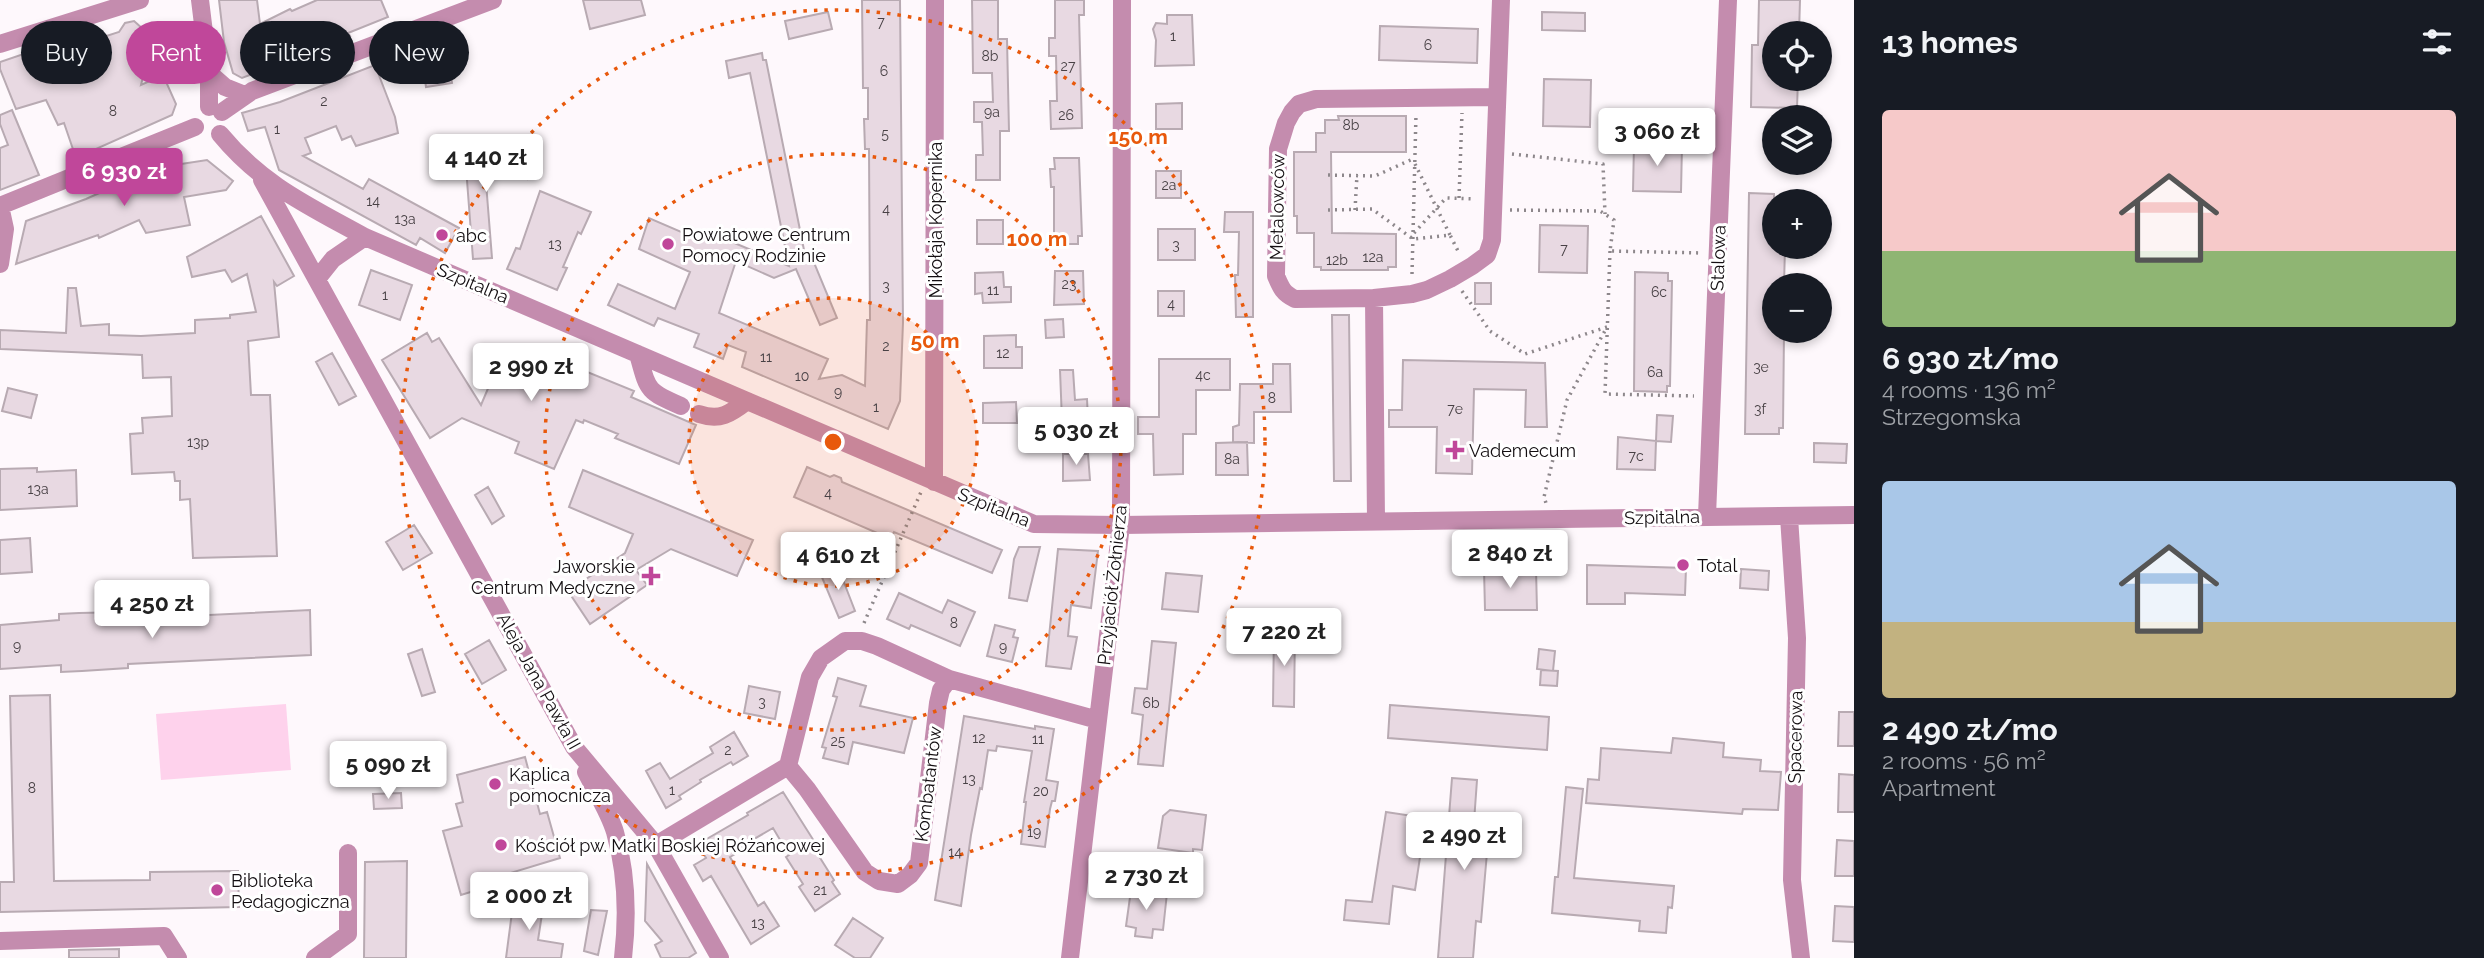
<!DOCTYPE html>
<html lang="en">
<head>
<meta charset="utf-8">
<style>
  body { margin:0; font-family:Raleway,sans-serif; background:#20242c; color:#f1f3f6; height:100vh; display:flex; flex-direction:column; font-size:26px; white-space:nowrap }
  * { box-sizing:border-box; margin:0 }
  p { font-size:23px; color:#9ea1a6 }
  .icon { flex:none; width:38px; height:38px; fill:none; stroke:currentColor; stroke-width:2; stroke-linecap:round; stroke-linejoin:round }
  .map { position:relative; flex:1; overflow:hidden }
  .drawer { display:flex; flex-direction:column; background:#171b24; width:630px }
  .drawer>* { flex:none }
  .guide { position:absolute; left:21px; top:21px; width:665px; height:63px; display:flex; gap:14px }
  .controls { position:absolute; left:1762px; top:21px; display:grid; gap:14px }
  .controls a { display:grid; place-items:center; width:70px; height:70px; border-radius:50%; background:#171b24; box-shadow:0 4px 10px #0003; font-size:35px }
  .price { position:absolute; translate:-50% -60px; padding:0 16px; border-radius:7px; background:#fff; color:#222; font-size:23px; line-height:46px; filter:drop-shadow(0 2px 4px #0008) }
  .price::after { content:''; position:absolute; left:50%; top:42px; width:21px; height:16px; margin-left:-10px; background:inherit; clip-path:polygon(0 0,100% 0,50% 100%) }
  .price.active { background:#c0479a; color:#fff }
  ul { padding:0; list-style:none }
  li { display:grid; align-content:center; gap:14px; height:371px; padding:0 28px }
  li span { display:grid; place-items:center; height:217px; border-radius:7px; color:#555 }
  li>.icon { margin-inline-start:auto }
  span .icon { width:126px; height:126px; fill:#fffc; stroke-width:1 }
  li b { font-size:30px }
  h2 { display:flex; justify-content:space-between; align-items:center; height:84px; padding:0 28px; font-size:30px }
  .pill { padding:0 24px; border-radius:32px; background:#171b24; box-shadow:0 4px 10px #0003; font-size:24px; line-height:63px }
  .pill.active { background:#c0479a; color:#fff }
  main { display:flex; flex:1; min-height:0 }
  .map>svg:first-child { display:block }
  .green { fill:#fed2ec }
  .building { fill:#e8d9e2; stroke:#b8aab2; stroke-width:2 }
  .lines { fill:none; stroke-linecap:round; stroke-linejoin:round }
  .path { stroke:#8d878b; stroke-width:3.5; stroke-dasharray:2 5; stroke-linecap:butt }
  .minor { stroke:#c48cae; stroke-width:18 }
  .ring { fill:none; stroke:#e8590c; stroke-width:3.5; stroke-dasharray:3.5 7 }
  .poi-dot { fill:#c0479a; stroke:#fff; stroke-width:2.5 }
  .labels { text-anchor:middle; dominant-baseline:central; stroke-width:6; stroke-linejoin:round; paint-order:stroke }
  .number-label { font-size:14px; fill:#484145 }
  .street-label { font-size:18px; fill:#130e11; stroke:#fff }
  .poi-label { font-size:18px; fill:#130e11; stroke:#fff; text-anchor:start }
  .centre { fill:#e8590c; stroke:#fff; stroke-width:3.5 }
  .ring-label { font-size:21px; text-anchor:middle; font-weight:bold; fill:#e8590c; stroke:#fff; stroke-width:6; stroke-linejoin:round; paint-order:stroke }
</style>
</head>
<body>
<main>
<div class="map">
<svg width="1854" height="958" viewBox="0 0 1854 958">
  <rect width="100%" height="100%" fill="#fef8fc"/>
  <!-- green -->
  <path class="green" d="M286,704L291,770L161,780L156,714Z"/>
  <!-- building -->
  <path class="building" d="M219,0H257L260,24L290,9L292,11L317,0H381L388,17L348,33L350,36L242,78L233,73L224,42Z
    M583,0H641L645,15L590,29Z
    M862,0H900L903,322L900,401L888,429L742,367L746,352L728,345L723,359L694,347L699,334L658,318L654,326L608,305L618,284L675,309L690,272L639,249L649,218L702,241L706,231L789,266L750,73L729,78L726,61L762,53L763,60H766L805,255L810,253L837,318L820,325L796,269L774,278L736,261L719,313L828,359L819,379L842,375L865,386L867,320H870L869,149H865L864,119H868V88H863Z
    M972,0H998V39H1007L1009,131H1000V180H976V155H983L982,122H974V102H993L992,73H973Z
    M1055,0H1084V15H1079L1082,128L1051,129L1050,101H1057L1056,56H1049V38H1055Z
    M1759,0H1800L1799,33H1774V79H1798L1797,108L1751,107L1752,45H1758Z
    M828,12L832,29L789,39L785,21Z
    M1542,12L1585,13V31L1542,30Z
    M1167,15H1192L1194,65L1155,66L1156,40L1153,29L1156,23L1167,24Z
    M134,21L143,29L150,48L141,85L163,75L176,104L172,115L76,158L64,123L58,125L46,100L16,109L0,69V62L91,31L94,40L119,32L125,23Z
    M1380,26L1478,29L1477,63L1379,60Z
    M448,54L452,83L426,87L422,58Z
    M375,65L395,117L398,133L356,146L351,136L342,140L336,126L305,138L311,153L303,156L363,189L369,179L459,228L445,253L420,238L416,245L279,170L265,127L248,131L242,113L280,102Z
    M1544,79L1591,80L1590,127L1543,126Z
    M1182,103V129H1156V104Z
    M12,110L39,175L0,190V148L8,145L0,124V115Z
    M1338,116H1406V152H1331L1332,233L1396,234V267H1388V270H1321V267H1314V233H1297V216H1294V152H1316V133H1325V120H1339Z
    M1634,144L1682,145L1681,192L1633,191Z
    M484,152L531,162L527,179L485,170L492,258L473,259L465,154Z
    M1054,158H1079L1082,236H1078V244H1054V187H1051L1050,169H1055Z
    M207,160L233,181L226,190L184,197L190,225L146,233L139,220L99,238L98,235L16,264L26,221L86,199L155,168Z
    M1156,171H1181V198H1156Z
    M540,191L591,212L581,234L578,232L563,267L567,268L557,290L507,269L516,248L520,249Z
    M1749,193L1774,194V247H1785L1784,285H1774V331H1784L1783,428H1779V434H1745Z
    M1225,212H1253V317H1236L1235,275H1238L1239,232H1224Z
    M261,216L294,276L277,286L274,282L279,337L248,341L251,395H270L277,556L193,558L190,499L180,500V481H175L174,472L132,474L130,434L143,433L142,418L172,416L171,377L143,378L142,355L0,349V330L66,333L68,288H76L81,326L109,324V335L141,336L195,333V320L230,318V315L256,312L247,274L232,282L225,270L192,277L187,257Z
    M977,220H1003V244H977Z
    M1540,225L1588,226L1587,273L1539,272Z
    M1158,229H1195V260H1158Z
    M371,270L412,285L400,320L359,305Z
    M1055,271H1083L1084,304L1054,305Z
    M1003,272L1004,287H1011V302L983,303L982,293L975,294V273Z
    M1635,272L1668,273V281H1672L1670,386H1667V392L1634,391Z
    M1475,283H1491V304H1475Z
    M1158,291H1184V316H1158Z
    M1332,315H1349L1351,481H1334Z
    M1063,319L1064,337L1046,338L1045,320Z
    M427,333L432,342L439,338L481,405L506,346L555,367L558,360L634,391L631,397L696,425L679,464L615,438L618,434L584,420L583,423L576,420L554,469L515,453L519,442L462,418L430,438L382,360Z
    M1016,335V347H1022V368H984V336Z
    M332,353L356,396L339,405L316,362Z
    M1159,359H1230V390H1196V434H1183V474L1154,475L1153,434H1138V417H1159Z
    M1403,360L1545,363L1547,427H1525L1526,390L1474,389L1472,474L1436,473L1437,427H1389V410H1402Z
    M1273,364H1290L1291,412H1254V443L1233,442V427L1239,425L1240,384H1273Z
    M1060,370H1073L1075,400L1087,399L1088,420L1062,421Z
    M8,388L37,395L31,418L2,411Z
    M1016,402L1017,423H983V403Z
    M1657,415L1673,416L1671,442L1656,441L1655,470L1617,469L1618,437L1656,441Z
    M1247,442L1248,475H1216V443Z
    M1814,443L1847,444L1846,463L1814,462Z
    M1063,454H1088L1090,480L1063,481Z
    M807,467L830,477L834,475L841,478L842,482L1002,550L992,573L894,532L891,539L794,497Z
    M37,468V472L76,470L77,506L0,510V469Z
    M583,470L753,540L737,576L671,549L636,570L647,585L590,624L568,591L625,553L633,534L569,507Z
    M488,487L504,516L492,524L475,495Z
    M414,525L432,553L403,570L386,542Z
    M30,538L32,572L0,574V540Z
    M1019,547H1040L1027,601L1009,598L1014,559Z
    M1058,549L1098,551L1091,608L1071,605L1068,636L1077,637L1071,669L1046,666Z
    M1587,565L1686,568L1685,595L1625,593V604H1587Z
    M838,567L855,611L839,618L821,575Z
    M1484,569H1536L1537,610H1485Z
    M1741,569L1769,571L1768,590L1740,588Z
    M1166,573L1202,576L1198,612L1162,609Z
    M899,593L942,613L948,600L975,612L960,646L911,625L909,629L887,619Z
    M310,610L311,655L128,664V668L82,671L61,672V665L0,669V625L59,620V614L79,613L125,612V619Z
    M995,625L1015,630L1013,637L1018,638L1012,662L987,656Z
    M1274,630H1295L1294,707L1273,706Z
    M489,640L506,670L482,684L465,654Z
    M1152,641L1176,643L1163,766L1138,764L1143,715L1132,713L1135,688L1147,689Z
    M422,649L435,692L422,696L408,654Z
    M1539,649L1555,651L1553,671L1537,669Z
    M1541,670L1558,671L1557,686L1540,685Z
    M838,678L866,686L860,706L913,718L904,753L853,742L848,764L823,758L826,748L822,747L837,697L833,696Z
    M749,686L780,692L775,719L744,713Z
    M50,695L54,881L150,880V872L238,871L239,907L0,912V882H14L10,696Z
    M1390,705L1549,717L1547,750L1388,738Z
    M1839,712H1854V746H1838Z
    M964,716L1035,729V726L1054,729L1046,780L1058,782L1055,801H1052L1050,809L1045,847L1021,844L1026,802H1024L1032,751L997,746L996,751L988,750L982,789L980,788L971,835L961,906L935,900Z
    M734,732L748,756L733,765L731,762L700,780L701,782L679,796L681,799L666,808L646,771L660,763L670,779L713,753L710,747Z
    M1673,738L1724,743L1723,757L1761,760L1760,771L1781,772L1778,810L1743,809L1742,814L1586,803L1588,779L1599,780L1601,748L1671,753Z
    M525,757L540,814L547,812L560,858L507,874L509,880L461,895L443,831L462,826L456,804L463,802L457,775Z
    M1839,774L1854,775V812H1838Z
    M1452,778L1477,780L1474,822L1501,823L1499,842L1488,841L1481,922L1476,921L1473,958H1438Z
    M1566,787L1583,789L1574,878L1674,886L1672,908L1668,907L1666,933L1639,931L1640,921L1552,913L1555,877H1558Z
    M783,792L814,841L812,842L817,853L834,880L832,882L840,894L815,911L799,887L803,884L786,857L789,855L773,828L742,846L744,849L730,857L758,906L764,902L779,926L751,944L711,876L703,881L694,865L706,858L698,844L748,815L747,813Z
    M401,793L402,808L374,809L373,794Z
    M1170,810L1206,815L1202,850L1193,849V853L1158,848L1163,816Z
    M1386,812L1426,818L1415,890L1393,886L1389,924L1344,920L1346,900L1372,902Z
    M1837,840L1854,841V876H1835Z
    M407,861L406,958H364L365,862Z
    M647,864L696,953L688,958H661L655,945L662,941L645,921Z
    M1131,890L1167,893L1163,930L1153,929L1152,938L1135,936L1136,928L1126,926Z
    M514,897L544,901L538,940L563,944L561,958H506Z
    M1835,906L1854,907V942L1833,941Z
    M591,910L607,911L598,955L584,951Z
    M853,918L883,938L870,958H855L835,945Z
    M119,949V958H69V950Z"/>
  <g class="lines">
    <!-- path -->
    <path class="path" d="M1512,154L1603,164L1605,214
      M1415,164L1450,235
      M1328,175L1375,176L1415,158
      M1459,198L1462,113
      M1328,210L1372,209L1413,239L1450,235L1459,253
      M1355,210L1357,175
      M1510,210L1600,211L1614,220L1610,251L1702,253
      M1414,233L1446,198L1475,199
      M1610,251L1605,394L1694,396
      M1412,274L1416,114
      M1462,291L1490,331L1525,354L1607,327L1567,400L1544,497L1546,503
      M864,623L921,492"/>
    <!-- minor -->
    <path class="minor" d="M200,0L209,73V107
      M0,44L140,0
      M209,73L225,87L245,95
      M222,112L252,91L493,0
      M220,134C262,185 309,206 365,237L1034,524L1121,525L1854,515
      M262,180L574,747L656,845L720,958
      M0,206L195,127
      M0,264L5,229L0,206
      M317,279L333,259L365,237
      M1375,298L1295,299C1283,293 1281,288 1276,276L1278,149L1286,123L1292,112L1299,104L1316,99L1496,97
      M638,354C648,390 646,391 681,406
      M699,414C720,421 730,414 747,401
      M934,482L935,0
      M1707,516L1728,0
      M1789,517L1797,638L1792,880L1801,958
      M1376,521L1374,298L1412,294L1427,290L1450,279L1472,266L1487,255L1492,240L1501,0
      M788,766L807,789L865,872L879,881L898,884L910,875L919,863L938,703L941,690L949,679
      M586,772C596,792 609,812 615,832C627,874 628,915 623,958
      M656,845L788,766L810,677L821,658L845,641H862L877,646L949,679L1098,720
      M0,941L164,936L178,958
      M315,958L348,934V853
      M1070,958L1121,525L1122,0"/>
  </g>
  <!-- distance rings -->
  <circle cx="833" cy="442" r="144" fill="#e8590c" fill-opacity=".12"/>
  <g class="ring">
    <circle cx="833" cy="442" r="144"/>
    <circle cx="833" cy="442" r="288"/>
    <circle cx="833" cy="442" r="432"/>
  </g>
  <!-- markers -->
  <g class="poi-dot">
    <circle cx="442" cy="235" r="7"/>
    <circle cx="668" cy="244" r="7"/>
    <path d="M1451.5 439.5h7v7h7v7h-7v7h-7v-7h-7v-7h7z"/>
    <circle cx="1683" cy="565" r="7"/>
    <path d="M647.5 565.5h7v7h7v7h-7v7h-7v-7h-7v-7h7z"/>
    <circle cx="495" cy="784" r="7"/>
    <circle cx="501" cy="845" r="7"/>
    <circle cx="217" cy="890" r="7"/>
  </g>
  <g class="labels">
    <!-- number labels -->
    <g class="number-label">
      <text x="881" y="22">7</text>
      <text x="1173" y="36">1</text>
      <text x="1428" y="45">6</text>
      <text x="990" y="56">8b</text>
      <text x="1068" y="66">27</text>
      <text x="884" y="71">6</text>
      <text x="324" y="101">2</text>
      <text x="113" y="111">8</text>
      <text x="992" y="112">9a</text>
      <text x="1066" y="115">26</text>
      <text x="1351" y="125">8b</text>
      <text x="277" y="129">1</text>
      <text x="885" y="134">5</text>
      <text x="1169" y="185">2a</text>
      <text x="373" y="201">14</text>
      <text x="886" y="209">4</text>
      <text x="405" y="219">13a</text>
      <text x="555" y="244">13</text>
      <text x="1176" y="245">3</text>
      <text x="1564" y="249">7</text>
      <text x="1373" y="257">12a</text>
      <text x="1337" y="260">12b</text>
      <text x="1069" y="284">23</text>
      <text x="886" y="286">3</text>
      <text x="993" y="290">11</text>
      <text x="1659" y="292">6c</text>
      <text x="385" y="295">1</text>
      <text x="1171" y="304">4</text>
      <text x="886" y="346">2</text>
      <text x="1003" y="353">12</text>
      <text x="766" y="357">11</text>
      <text x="1761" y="367">3e</text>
      <text x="1655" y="372">6a</text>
      <text x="1203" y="375">4c</text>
      <text x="802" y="376">10</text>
      <text x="838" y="392">9</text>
      <text x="1272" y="398">8</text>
      <text x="876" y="407">1</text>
      <text x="1455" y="409">7e</text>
      <text x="1760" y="409">3f</text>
      <text x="198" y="442">13p</text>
      <text x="1636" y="456">7c</text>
      <text x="1232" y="459">8a</text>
      <text x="38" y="489">13a</text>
      <text x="828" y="493">4</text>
      <text x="954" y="623">8</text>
      <text x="17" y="646">9</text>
      <text x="1003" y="647">9</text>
      <text x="762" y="702">3</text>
      <text x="1151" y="703">6b</text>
      <text x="979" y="738">12</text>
      <text x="1038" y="739">11</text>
      <text x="838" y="741">25</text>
      <text x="728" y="750">2</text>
      <text x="969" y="779">13</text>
      <text x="32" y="788">8</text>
      <text x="672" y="790">1</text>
      <text x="1041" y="791">20</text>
      <text x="1034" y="832">19</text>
      <text x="955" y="852">14</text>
      <text x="820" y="890">21</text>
      <text x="758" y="923">13</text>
    </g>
    <!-- street labels -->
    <g class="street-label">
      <text transform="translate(1277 207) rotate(-89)">Metalowców</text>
      <text transform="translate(935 220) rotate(-90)">Mikołaja Kopernika</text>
      <text transform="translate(1718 258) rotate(-88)">Stalowa</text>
      <text transform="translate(473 283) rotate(23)">Szpitalna</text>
      <text transform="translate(994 507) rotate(22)">Szpitalna</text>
      <text transform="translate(1662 517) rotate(-1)">Szpitalna</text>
      <text transform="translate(1112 585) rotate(-84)">Przyjaciół Żołnierza</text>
      <text transform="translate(539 681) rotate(61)">Aleja Jana Pawła II</text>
      <text transform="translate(1795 737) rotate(-89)">Spacerowa</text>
      <text transform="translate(928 784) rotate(-83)">Kombatantów</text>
    </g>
    <!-- poi labels -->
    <g class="poi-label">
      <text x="682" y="234">Powiatowe Centrum<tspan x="682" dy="21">Pomocy Rodzinie</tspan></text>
      <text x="456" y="235">abc</text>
      <text x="1469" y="450">Vademecum</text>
      <text x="1697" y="565">Total</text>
      <text x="635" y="566" text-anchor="end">Jaworskie<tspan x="635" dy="21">Centrum Medyczne</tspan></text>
      <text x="509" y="774">Kaplica<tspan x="509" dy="21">pomocnicza</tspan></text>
      <text x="515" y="845">Kościół pw. Matki Boskiej Różańcowej</text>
      <text x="231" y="880">Biblioteka<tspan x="231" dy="21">Pedagogiczna</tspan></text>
    </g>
  </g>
  <circle cx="833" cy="442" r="10" class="centre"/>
  <g class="ring-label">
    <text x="1138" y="144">150 m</text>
    <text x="1037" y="246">100 m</text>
    <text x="935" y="348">50 m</text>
  </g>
</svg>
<div class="controls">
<a><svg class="icon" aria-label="locate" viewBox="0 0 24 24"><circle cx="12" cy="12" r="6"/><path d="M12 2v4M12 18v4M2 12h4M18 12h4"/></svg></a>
<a><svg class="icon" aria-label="layers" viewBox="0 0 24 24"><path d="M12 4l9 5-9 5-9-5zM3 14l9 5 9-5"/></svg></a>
<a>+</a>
<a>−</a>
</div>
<b class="price" style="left:1657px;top:168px">3 060 zł</b>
<b class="price" style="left:486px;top:194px">4 140 zł</b>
<b class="price active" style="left:124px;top:208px">6 930 zł</b>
<b class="price" style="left:531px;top:403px">2 990 zł</b>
<b class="price" style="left:1076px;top:467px">5 030 zł</b>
<b class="price" style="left:1510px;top:590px">2 840 zł</b>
<b class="price" style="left:838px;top:592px">4 610 zł</b>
<b class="price" style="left:152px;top:640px">4 250 zł</b>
<b class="price" style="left:1284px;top:668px">7 220 zł</b>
<b class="price" style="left:388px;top:801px">5 090 zł</b>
<b class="price" style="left:1464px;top:872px">2 490 zł</b>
<b class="price" style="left:1146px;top:912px">2 730 zł</b>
<b class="price" style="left:529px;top:932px">2 000 zł</b>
<div class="guide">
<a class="pill">Buy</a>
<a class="pill active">Rent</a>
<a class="pill">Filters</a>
<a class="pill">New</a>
</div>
</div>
<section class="drawer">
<h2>13 homes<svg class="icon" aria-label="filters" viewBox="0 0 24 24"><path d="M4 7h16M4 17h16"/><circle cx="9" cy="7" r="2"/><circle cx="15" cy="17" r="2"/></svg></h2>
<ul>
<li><span style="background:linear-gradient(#f6c9c9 65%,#8fb573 0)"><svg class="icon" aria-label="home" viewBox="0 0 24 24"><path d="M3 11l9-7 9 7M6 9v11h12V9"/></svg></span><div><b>6 930 zł/mo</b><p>4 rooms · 136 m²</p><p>Strzegomska</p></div></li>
<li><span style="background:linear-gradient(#a9c7e8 65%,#c2b280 0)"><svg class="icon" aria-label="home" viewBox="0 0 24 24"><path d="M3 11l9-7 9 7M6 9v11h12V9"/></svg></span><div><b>2 490 zł/mo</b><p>2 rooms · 56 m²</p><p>Apartment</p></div></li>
</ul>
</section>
</main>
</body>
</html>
